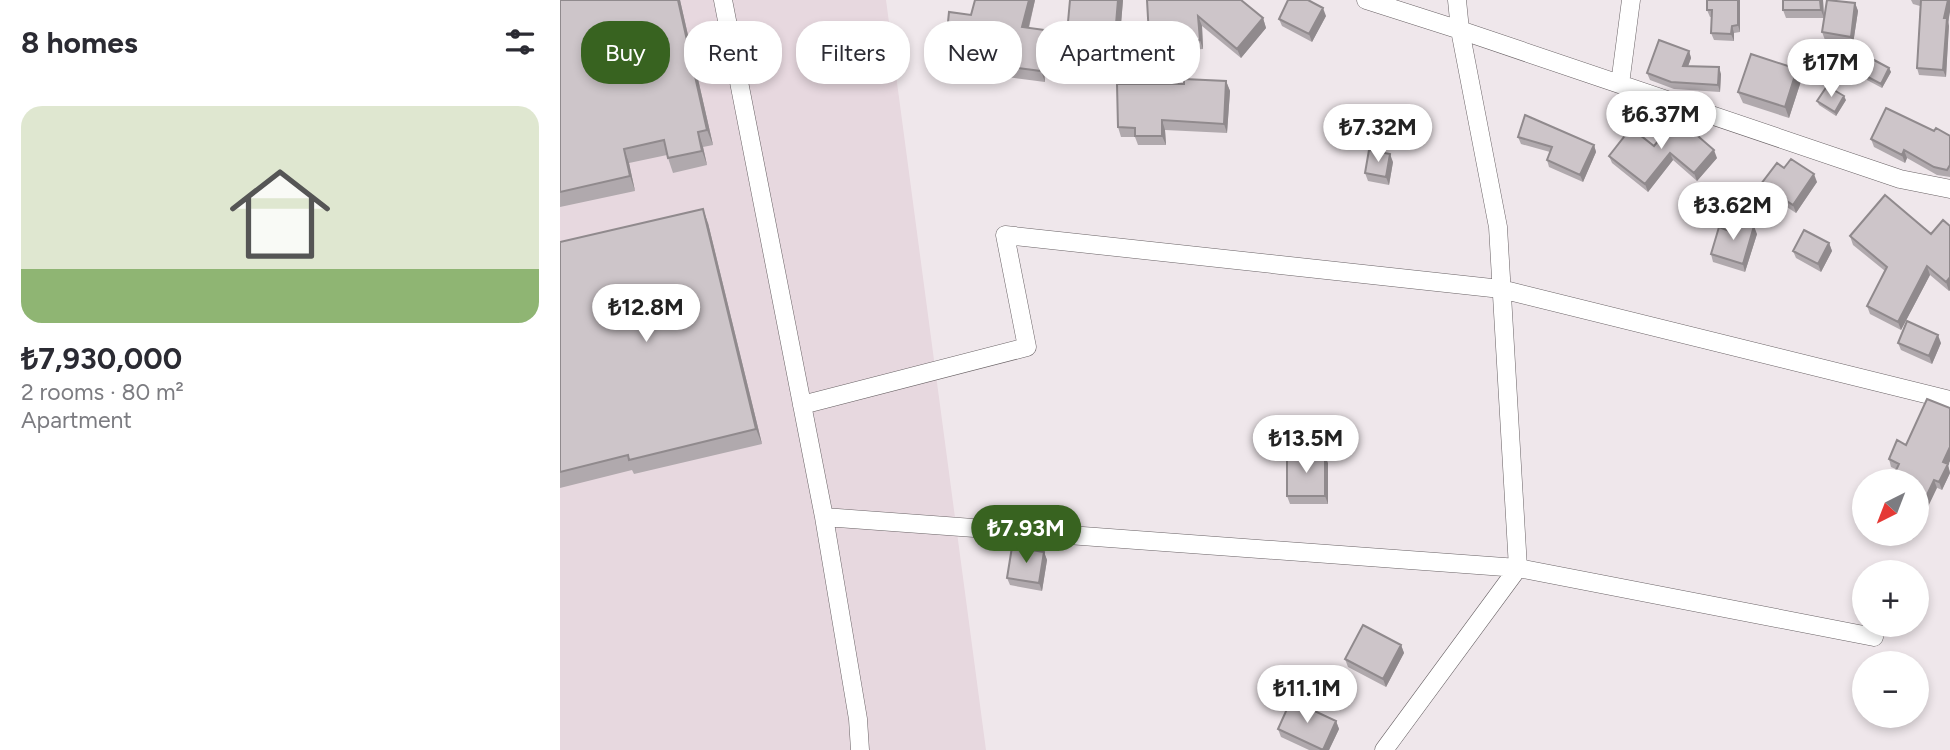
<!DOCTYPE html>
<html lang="en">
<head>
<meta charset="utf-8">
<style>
  body { margin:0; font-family:Figtree,sans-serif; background:#f7f7f7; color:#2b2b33; height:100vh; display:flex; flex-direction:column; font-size:26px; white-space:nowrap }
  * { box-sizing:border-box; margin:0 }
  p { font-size:23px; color:#7c7c81 }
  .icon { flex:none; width:38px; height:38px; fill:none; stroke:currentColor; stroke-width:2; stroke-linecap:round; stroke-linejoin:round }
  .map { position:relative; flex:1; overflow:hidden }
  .panel { display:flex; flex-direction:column; background:#fff; width:560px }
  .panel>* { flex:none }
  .hud { position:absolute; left:21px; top:21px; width:665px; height:63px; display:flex; gap:14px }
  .needle { width:46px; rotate:222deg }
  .fabs { position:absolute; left:1292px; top:469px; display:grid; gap:14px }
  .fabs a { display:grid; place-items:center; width:77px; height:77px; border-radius:50%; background:#fff; box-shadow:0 4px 10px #0003; font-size:35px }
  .price { position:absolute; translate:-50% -60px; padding:0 16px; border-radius:24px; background:#fff; color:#222; font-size:23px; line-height:46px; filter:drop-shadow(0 2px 4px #0008) }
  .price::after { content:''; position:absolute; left:50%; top:42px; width:21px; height:16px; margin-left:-10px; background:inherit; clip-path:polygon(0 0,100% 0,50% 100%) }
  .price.current { background:#386320; color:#fff }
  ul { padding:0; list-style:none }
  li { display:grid; align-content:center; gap:14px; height:371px; padding:0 21px }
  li+li { border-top:2px solid #e1e1e2 }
  li span { display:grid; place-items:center; height:217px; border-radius:21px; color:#555 }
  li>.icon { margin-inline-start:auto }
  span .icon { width:126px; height:126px; fill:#fffc; stroke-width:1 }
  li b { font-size:30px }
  h2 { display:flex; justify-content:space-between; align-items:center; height:84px; padding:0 21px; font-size:30px }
  .chip { padding:0 24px; border-radius:28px; background:#fff; box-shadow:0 4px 10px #0003; font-size:24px; line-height:63px }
  .chip.current { background:#386320; color:#fff }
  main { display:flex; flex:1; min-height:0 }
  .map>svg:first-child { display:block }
  .built { fill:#e7d8df }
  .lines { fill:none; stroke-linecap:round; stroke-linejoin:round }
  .street-casing { stroke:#696265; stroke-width:19 }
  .street { stroke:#fff; stroke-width:18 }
  .wall { fill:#b0a9ad }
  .shaded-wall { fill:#908a8d }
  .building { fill:#cdc5c9; stroke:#908a8d; stroke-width:2 }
</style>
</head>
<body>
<main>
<section class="panel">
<h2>8 homes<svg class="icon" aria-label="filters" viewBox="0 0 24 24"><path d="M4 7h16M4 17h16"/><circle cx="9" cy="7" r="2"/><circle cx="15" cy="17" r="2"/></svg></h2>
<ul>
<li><span style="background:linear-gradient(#dfe7d0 75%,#8fb573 0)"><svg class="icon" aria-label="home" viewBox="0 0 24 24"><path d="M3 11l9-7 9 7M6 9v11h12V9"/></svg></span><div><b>₺7,930,000</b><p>2 rooms · 80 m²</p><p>Apartment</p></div></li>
</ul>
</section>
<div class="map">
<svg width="1390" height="750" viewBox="0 0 1390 750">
  <rect width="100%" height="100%" fill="#efe7eb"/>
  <!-- built -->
  <path class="built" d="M0,0H326L426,750H0Z"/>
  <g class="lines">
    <defs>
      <path id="street" d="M163,0L264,517L298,719L300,750
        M806,0L900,30L1340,179L1390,189
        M1060,84L1071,0
        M242,405L467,347L445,235L941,289L1390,400
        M264,517L958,568L1314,637
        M824,750L958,568L938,227L900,30L897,0"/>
    </defs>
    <!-- street casing -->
    <use href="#street" class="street-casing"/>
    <!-- street -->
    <use href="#street" class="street"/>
  </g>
  <!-- wall -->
  <path class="wall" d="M0,0H120L153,145L143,147L147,165L113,173L107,155L69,163L75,191L0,207Z
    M475,0L469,28L507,33L563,0L560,36L542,34L538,67L484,70L485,82L447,77V80L388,73L384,62L411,15Z
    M587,0H682V1L703,18L706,28L681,58L642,26L643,49L629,50V61L594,63L590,54Z
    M1180,0V32L1174,33V41L1154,40L1151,33L1152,17H1150L1147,10Z
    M1263,0L1264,18H1226L1223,10Z
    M1351,0H1390L1386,77L1359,75L1357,68L1360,6L1353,4Z
    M1295,3L1298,11L1293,44L1265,40L1262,32Z
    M766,16L752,42L722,26L719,19Z
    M1129,51L1131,58L1128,66L1161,74L1160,92L1114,89L1090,80L1087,73Z
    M1329,68L1331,72L1322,88L1307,80L1306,76Z
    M1237,69L1241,81L1229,118L1183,103L1178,92Z
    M666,81L670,91L667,133L605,130L606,145H578L575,137H561L558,127L624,84Z
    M1286,100L1276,116L1259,105L1257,101Z
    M1374,131L1390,136V177L1377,175L1347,158L1345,163L1314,147L1311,139Z
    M958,137L1034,145L1036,152L1023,182L989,167L987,160L990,152L961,144Z
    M1094,146L1157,158L1137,181L1113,160L1088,192L1052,163L1049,156Z
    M833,162L829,185L808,181L805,173Z
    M1224,168L1257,182L1236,213L1204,192L1201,184Z
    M148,223L202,444L74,474L72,470L0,488V242Z
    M1390,226V290L1389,291L1370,275L1341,330L1310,314L1307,306L1325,271L1293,245L1290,236L1371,234Z
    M1169,231L1197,234L1185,272L1153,262L1151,254Z
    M1269,243L1272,251L1261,272L1236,258L1233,251Z
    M1338,343H1381L1372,364L1341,350Z
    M1390,408V461L1388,465L1390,473L1382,490L1331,467L1329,459Z
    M768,463V504H730L727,496Z
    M1343,534H1355L1353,539Z
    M484,552L487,560L482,591L450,585L447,578Z
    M841,645L844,653L826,687L788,667L785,659Z
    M776,721L779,729L769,750H749L721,737L718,729Z"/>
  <!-- shaded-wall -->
  <path class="shaded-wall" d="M118,0H120L153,145L147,130Z
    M469,0H475L466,38L462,27Z
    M558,0H563L560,36L556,24Z
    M1178,0H1180V32L1178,25Z
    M1260,0H1263L1264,18L1261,10Z
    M1388,0H1390V12L1388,22L1389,26L1386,77L1383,70L1384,18Z
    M1295,3L1298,11L1293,44L1291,37Z
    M763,8L766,16L752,42L749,34Z
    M638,16L642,26L643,49L640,40Z
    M703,18L706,28L681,58L677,49Z
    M538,22L542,34L538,67L534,55Z
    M1172,26L1174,33V41L1171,34Z
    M625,41L629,50V61L626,52Z
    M1129,51L1131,58L1126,72L1123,66Z
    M480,59L484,70L485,82L481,71Z
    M1159,67L1161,74L1160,92L1158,85Z
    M1329,68L1331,72L1322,88L1321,84Z
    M1237,69L1241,81L1229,118L1225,107Z
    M666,81L670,91L667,133L664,124Z
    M1284,96L1286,100L1276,116L1275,112Z
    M602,120L605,130L606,145L602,136Z
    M138,132L143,147L147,165L142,151Z
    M1034,145L1036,152L1023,182L1020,175Z
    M64,149L69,163L75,191L70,176Z
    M1154,150L1157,158L1137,181L1134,173Z
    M1344,150L1347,158L1345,163L1342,155Z
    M1110,153L1113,160L1088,192L1085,184Z
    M830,154L833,162L829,185L826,177Z
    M1254,174L1257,182L1236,213L1233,205Z
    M143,209L148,223L202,444L196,429Z
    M1194,226L1197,234L1185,272L1183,264Z
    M1269,243L1272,251L1261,272L1258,264Z
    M1367,266L1370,275L1341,330L1338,322Z
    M1390,277V290L1389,291L1386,282Z
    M1378,335L1381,343L1372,364L1369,356Z
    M1390,447V461L1388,465L1390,473L1382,490L1379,482L1383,462Z
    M765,455L768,463V504L765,496Z
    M1374,480L1377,488L1356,532V518Z
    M484,552L487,560L482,591L479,583Z
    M841,645L844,653L826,687L823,679Z
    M776,721L779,729L769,750H763Z"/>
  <!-- building -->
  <path class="building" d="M0,0H118L147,130L138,132L142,151L108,158L104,140L64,149L70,176L0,192Z
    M415,0H469L462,27L507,33L510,0H558L556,24L538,22L534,55L480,59L481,71L443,66V68L384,62L389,12L411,15Z
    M587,0H681L703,18L677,49L638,16L640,40L625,41L626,52L590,54Z
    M728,0H748L763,8L749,34L719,19Z
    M1147,0H1178V25L1172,26L1171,34L1151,33L1152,10H1147Z
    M1223,0H1260L1261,10H1223Z
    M1267,0L1295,3L1291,37L1262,32Z
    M1361,0H1388L1384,18H1387L1383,70L1357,68Z
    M1099,40L1129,51L1123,66L1159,67L1158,85L1111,82L1087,73Z
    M1191,54L1237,69L1225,107L1178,92Z
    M1314,60L1329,68L1321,84L1306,76Z
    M624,79L666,81L664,124L602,120V136H575V128L558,127L557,84H624Z
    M1267,86L1284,96L1275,112L1257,101Z
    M1326,108L1374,131L1376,128L1390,136V165L1387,170L1374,167L1344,150L1342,155L1311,139Z
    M965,115L1034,145L1020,175L987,160L992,147L958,137Z
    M1117,118L1154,150L1134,173L1110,153L1085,184L1049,156L1071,128L1094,146Z
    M809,150L830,154L826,177L805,173Z
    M1231,159L1254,174L1233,205L1201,184L1217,163L1224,168Z
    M1325,195L1371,234L1383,220L1390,226V277L1386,282L1367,266L1338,322L1307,306L1327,267L1290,236Z
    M143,209L196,429L69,460L68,455L0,472V242Z
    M1173,219L1194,226L1183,264L1151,254L1159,227L1169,231Z
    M1244,230L1269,243L1258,264L1233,251Z
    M1347,321L1378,335L1369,356L1338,343Z
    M1367,399L1390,408V447L1383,462L1388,464L1379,482L1374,480L1356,518V481H1331L1339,464L1329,459L1337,440L1346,445Z
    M727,454L765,455V496H727Z
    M452,547L484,552L479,583L447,578Z
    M803,625L841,645L823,679L785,659Z
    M731,700L776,721L763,750L718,729Z"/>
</svg>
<div class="fabs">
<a><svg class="needle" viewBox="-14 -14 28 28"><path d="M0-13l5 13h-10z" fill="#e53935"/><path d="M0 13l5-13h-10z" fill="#7c7c81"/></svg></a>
<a>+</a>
<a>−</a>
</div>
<b class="price" style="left:1271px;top:99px">₺17M</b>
<b class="price" style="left:1101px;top:151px">₺6.37M</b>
<b class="price" style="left:818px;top:164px">₺7.32M</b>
<b class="price" style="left:1173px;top:242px">₺3.62M</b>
<b class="price" style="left:86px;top:344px">₺12.8M</b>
<b class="price" style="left:746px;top:475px">₺13.5M</b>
<b class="price current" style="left:466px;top:565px">₺7.93M</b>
<b class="price" style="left:747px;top:725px">₺11.1M</b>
<div class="hud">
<a class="chip current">Buy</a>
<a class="chip">Rent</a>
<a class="chip">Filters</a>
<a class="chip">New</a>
<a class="chip">Apartment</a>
</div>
</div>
</main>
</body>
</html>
